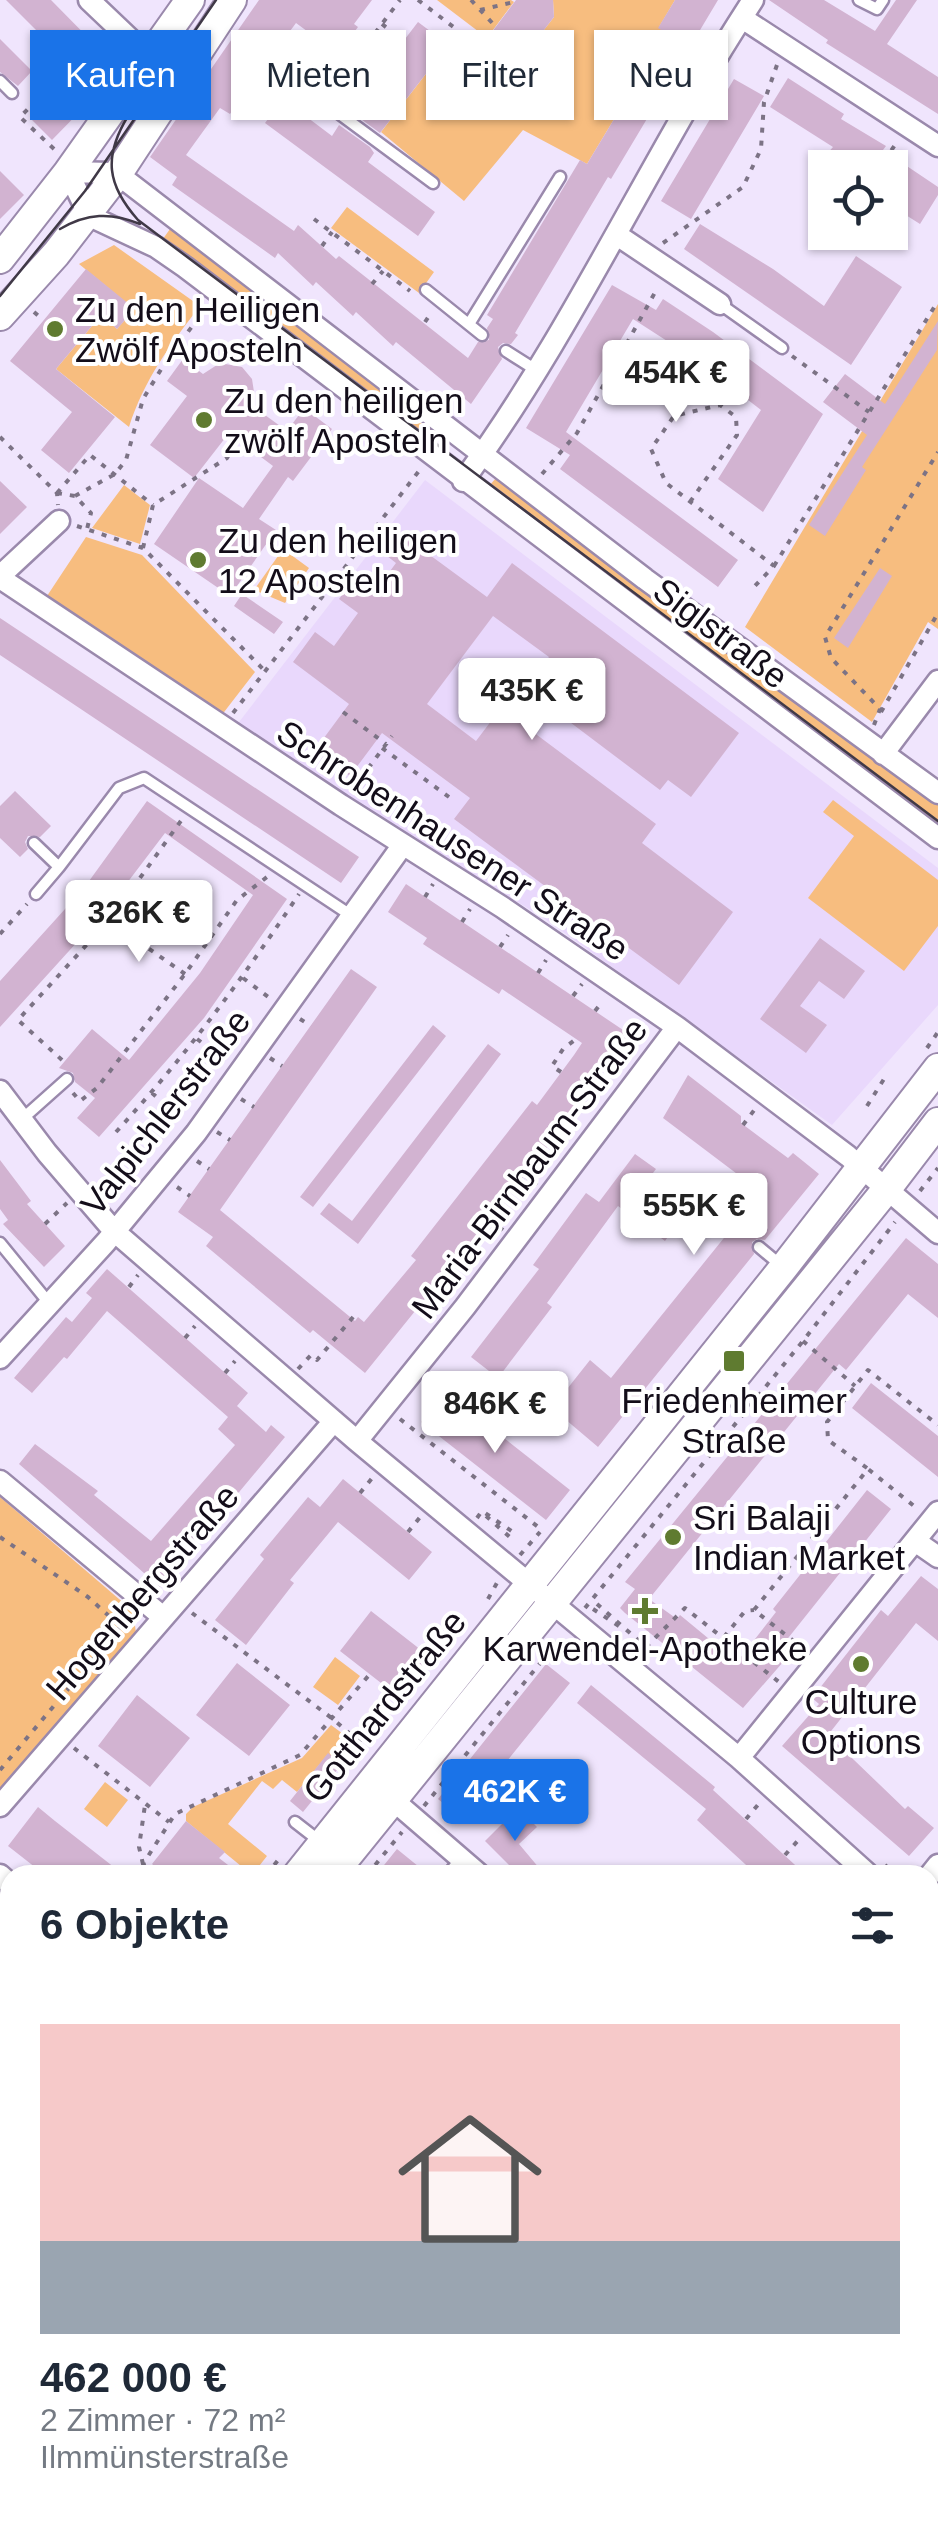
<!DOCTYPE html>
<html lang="de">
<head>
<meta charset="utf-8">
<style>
  body { margin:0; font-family:Arial,sans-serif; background:#f2f2f3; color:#1f2937; height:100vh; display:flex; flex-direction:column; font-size:38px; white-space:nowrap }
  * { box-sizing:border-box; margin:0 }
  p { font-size:32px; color:#747a83 }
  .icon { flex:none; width:55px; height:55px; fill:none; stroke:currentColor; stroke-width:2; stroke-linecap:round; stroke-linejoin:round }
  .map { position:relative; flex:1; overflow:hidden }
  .side { position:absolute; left:0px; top:1865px; width:940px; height:672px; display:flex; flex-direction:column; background:#fff; border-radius:30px 30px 0 0; box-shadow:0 2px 8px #0004 }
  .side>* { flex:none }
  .banner { position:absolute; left:30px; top:30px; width:880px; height:90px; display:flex; gap:20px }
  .tools { position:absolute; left:808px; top:150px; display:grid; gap:20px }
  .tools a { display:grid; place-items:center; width:100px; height:100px; border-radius:0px; background:#fff; box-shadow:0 2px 8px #0004; font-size:50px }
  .price { position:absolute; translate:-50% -85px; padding:0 22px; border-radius:10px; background:#fff; color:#222; font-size:32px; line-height:65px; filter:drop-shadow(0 2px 5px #0008) }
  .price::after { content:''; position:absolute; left:50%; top:60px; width:30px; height:22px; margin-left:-15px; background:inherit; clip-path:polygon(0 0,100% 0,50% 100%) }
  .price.on { background:#1a73e8; color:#fff }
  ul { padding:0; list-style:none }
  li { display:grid; align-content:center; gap:20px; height:530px; padding:0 40px }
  li span { display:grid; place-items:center; height:310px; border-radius:0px; color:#555 }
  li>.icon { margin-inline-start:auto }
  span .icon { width:180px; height:180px; fill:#fffc; stroke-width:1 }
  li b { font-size:42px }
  h2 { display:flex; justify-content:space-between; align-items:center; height:120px; padding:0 40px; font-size:42px }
  .pill { padding:0 35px; border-radius:0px; background:#fff; box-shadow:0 2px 8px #0004; font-size:35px; line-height:90px }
  .pill.on { background:#1a73e8; color:#fff }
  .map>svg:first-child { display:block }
  .built { fill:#e9d8fc }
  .green { fill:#f7bd7f }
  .building { fill:#d2b3d1 }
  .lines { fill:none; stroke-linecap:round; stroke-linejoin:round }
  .lane-casing { stroke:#9a89ac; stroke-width:15 }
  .street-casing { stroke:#9a89ac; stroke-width:25 }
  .secondary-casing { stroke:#9a89ac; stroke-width:32 }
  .path { stroke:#7c7385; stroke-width:4; stroke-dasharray:5 8; stroke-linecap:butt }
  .lane { stroke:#fff; stroke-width:10 }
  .street { stroke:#fff; stroke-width:20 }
  .secondary { stroke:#fff; stroke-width:28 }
  .tram { stroke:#403947; stroke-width:2.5 }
  .poi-dot { fill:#5f7b30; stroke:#fff; stroke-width:4 }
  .labels { text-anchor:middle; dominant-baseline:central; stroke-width:8; stroke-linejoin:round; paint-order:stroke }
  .poi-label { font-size:35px; fill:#130d19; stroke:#fff; text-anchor:start }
  .street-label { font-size:35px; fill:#130d19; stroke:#fff }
</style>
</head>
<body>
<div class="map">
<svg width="938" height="2537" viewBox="0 0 938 2537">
  <rect width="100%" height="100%" fill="#f0e5fd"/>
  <!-- built -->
  <path class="built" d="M425,480L938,868V1005L832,1125L545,919L236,726Z"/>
  <!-- green -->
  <path class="green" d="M437,0H511L514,2L487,38Z
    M553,0H675L659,27L666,33L587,164L523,130L464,201L381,132L432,66L453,83L447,93L466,107L467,116L486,113V104L554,17Z
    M347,207L434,272L419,293L331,228Z
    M170,229L442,428L428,447L160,243Z
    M114,245L200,306C170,345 144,380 129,427L56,369L101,315L117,329L134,309L79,264Z
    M938,304V629L928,622L872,722L745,627Z
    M497,477L938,805V828L488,487Z
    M124,485L150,505L140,544L92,528Z
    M86,537L142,555L255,672L221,716L47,596Z
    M283,549L309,568L285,603L254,590Z
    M833,800L938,880V926L904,971L808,898L854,836L823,812Z
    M0,1497L133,1611L136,1633L0,1793Z
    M335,1657L360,1676L338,1705L313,1687Z
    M331,1725L358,1745L342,1764L328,1754L297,1792L282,1780L273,1789L262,1781L228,1824L267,1856L252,1875L186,1821V1814L193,1807L302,1758Z
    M105,1782L128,1800L107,1827L84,1809Z"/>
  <!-- building -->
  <path class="building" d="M6,0H51L116,66L88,96L92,99L52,140L32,120L78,72Z
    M259,0H372L354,24L358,27L338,54L296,23L273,54L265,53L260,57L263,68L230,114L220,108L186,155L294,231L298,225L336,259L339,256L468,358L478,342L489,340L487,328L493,319L487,315L580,160L587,164L666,33L658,28L675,0H718L611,179L608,177L515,333L518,335L511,344L503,343L498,347L502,359L471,404L396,342L393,346L356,312L353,316L316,282L313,286L278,253L275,258L172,185L177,177L150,157Z
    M516,0H553L554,17L486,104V113L467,117L466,107L447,93L453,83L432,66L380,133L350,111L418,22L470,61Z
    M769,0H824L875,31L896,0H917L887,44L938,77V114L826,43L828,40Z
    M0,39L32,71L18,86L0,72Z
    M788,78L844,114L841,119L886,146L883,150L938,187V195L920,224L890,205V168H846L826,155L833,147L770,107Z
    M734,79L764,96L691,219L661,201Z
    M283,99L332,136L339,125L370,147L374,153L368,162L435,212L418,236L265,123Z
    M0,171L24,195L0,219Z
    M700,224L773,269L824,306L856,256L902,287L851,365L684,249Z
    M86,269L135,309L117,329L101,315L56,369L115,417L69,473L41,450L72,412L10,361Z
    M612,285L656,310L663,299L713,332L823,414L763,512L718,479L761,410L695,359L633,319L566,432L738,560L718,587L560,469L570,455L526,428Z
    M938,321L937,350L862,467L866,470L825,536L809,525L867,435L823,402L845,374L885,404Z
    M183,359L203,374L220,363L242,367L252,379L254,392L250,404L287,431L304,408L332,429L293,481L288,477L259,519L276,530L230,596L154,544L199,478L243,508L273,466L229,433L194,478L150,445L187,396L167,381Z
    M0,481L27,507L0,534Z
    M393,528L487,597L512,563L739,733L691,797L668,780L660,790L526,689L549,657L493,616L427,704L476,741L501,708L656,824L642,843L733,912L679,985L454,819L470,798L382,733L350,776L315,750L349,704L293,662L315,632L334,646L358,613L339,599L353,580L373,594L396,563L378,549Z
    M880,568L892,576L848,648L834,638Z
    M242,594L283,622L274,634L234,606Z
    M0,618L359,857L341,883L0,655Z
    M15,791L51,826L40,837L28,836L25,842L28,849L20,857L0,838V806Z
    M147,801L287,899L204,1018L99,1137L77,1118L95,1098L75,1082L73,1073L59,1068L92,1029L129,1060L200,973L253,895L165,833L108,908L0,1027V981L84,888Z
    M406,884L629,1034L550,1144L365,1373L313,1330L310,1333L206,1246L213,1237L178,1212L351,969L377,987L220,1210L355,1321L358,1317L364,1322L416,1260L411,1256L532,1101L537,1105L574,1055L582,1043L502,989L499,994L423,944L427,938L388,912Z
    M820,938L865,971L844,999L819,981L800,1006L827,1025L806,1053L760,1019Z
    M433,1025L446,1036L313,1207L300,1197Z
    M488,1044L501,1054L358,1244L320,1214L329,1203L352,1221Z
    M688,1075L741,1116V1123L788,1158L793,1153L819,1174L765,1240L757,1239L752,1242L754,1254L598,1447L552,1408L590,1360L611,1378L761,1192L663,1118Z
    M635,1154L656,1169L635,1197L675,1227L665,1241L618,1206L547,1303L552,1307L498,1378L471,1357L539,1269L533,1265L586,1193L599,1202Z
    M0,1160L31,1201L27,1204L65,1246L44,1267L3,1224L8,1220L0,1209Z
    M906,1238L938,1264V1318L908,1294L846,1370L839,1364L649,1599L677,1619L680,1615L737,1662L776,1612L773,1609L867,1490L891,1509L781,1647L790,1654L743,1708L625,1613L620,1608L635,1589L625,1582Z
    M107,1269L248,1393L237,1406L266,1432L271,1425L285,1437L160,1587L19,1464L35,1444L98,1491L94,1495L151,1541L235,1445L218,1429L228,1417L107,1311L67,1359L64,1357L32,1393L14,1378L66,1317L72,1322L92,1298L86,1293Z
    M871,1383L938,1436V1477L852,1408Z
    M444,1391L570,1490L546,1520L421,1422Z
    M343,1479L432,1552L409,1580L338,1522L290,1580L294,1583L246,1645L215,1620L264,1559L260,1555L308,1497L320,1507Z
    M921,1576L938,1589V1641L916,1623L828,1735L905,1809L908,1806L934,1828L909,1856L782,1746L819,1704L812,1698L881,1610L888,1616Z
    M371,1611L430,1657L399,1697L340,1651Z
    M237,1663L290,1705L249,1756L196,1715Z
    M546,1664L570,1683L461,1818L438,1799Z
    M591,1685L715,1787L713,1790L806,1875H757L697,1820L706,1809L577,1703Z
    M137,1695L190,1738L150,1787L98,1746Z
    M328,1753L342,1764L303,1812L290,1801Z
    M38,1807L55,1821L124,1875H45L8,1846Z
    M518,1808L537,1827L519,1844L545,1875H519L485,1841Z
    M186,1821L225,1852L219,1858L241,1875H165L152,1864Z
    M397,1849L429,1875H376Z"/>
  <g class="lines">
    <defs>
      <path id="lane" d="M859,0L877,9L883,0
        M268,61L433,183
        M0,81L12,93
        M426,290L482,335
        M720,304L782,348
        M469,324L560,177
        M506,351L536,370
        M34,843L59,867L119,788L144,778L352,916
        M36,894L59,867
        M21,1120L67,1079
        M0,1243L49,1303
        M759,1247L783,1267
        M295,1822L322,1843
        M447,1875L462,1858
        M0,1967L10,1954"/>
      <path id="street" d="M89,0L150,58
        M742,18L938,146
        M617,235L720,304
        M463,481C574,330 651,156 753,0
        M0,576L59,521
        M0,578L341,805L502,907L677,1027L848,1156L938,1233
        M883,754L938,681
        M938,793L645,579L124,179L111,173L68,172L84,205L98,220L156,247L185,267L938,838
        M0,1091L47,1153L114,1231L357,1441L739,1758L869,1875
        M0,1358L106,1242L196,1133L402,846
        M357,1441L465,1307L677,1027
        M0,1481L163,1617
        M915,1541L938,1557
        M739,1758L938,1512
        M393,1800L480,1875
        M0,1806L334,1421
        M0,1875L10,1884
        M930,1875L938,1865
        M930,1930L938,1937
        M930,2209L938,2200
        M930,2236L938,2243
        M930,2484L938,2490
        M297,2528L299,2537
        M315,2537L327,2528
        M667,2537L674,2528"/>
      <path id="secondary" d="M0,259L68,172L190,0
        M0,316L56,254L117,175L232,0
        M297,1875L784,1267L938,1068
        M332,1875L886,1190L938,1122
        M0,2251L10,2238
        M0,2303L10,2290"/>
    </defs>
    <!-- lane casing -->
    <use href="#lane" class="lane-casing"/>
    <!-- street casing -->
    <use href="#street" class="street-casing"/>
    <!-- secondary casing -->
    <use href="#secondary" class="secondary-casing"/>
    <!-- path -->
    <path class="path" d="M418,0L464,35L465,52
      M471,0L496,27
      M480,10L514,2
      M382,24L401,39
      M344,93L381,44L372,37L400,0
      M54,149L20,117L70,67
      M884,161L897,142
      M314,219L410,291
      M663,243L743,187L761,149L764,102L778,62
      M322,246L332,232
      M372,284L383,271
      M34,312L43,320
      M425,322L431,313
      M792,356L869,412
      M0,437L57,493L58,505
      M542,474L577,433L658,287
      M57,493L90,455L153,505
      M57,493L75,496L91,513L87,529
      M75,496L115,474L126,460L143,399L168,358L207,307
      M690,502L737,435L736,417L720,405L674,416L651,449L666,483L774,566L751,590
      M77,526L143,548L267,673
      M143,548L153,505L227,458L237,441
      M774,566L938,301
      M343,712L386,744
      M881,712L938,613
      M233,713L422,467
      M874,725L880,709L831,658L825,637L938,452
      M382,748L449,797
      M353,789L392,736
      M130,893L136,902L135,939L185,974
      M425,897L433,884
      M462,922L470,909
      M0,934L27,904
      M585,941L597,924
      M500,947L508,935
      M538,973L546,960
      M243,978L271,999
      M573,996L582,984
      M595,1011L603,1001
      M300,1019L311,1026
      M197,1039L225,1060
      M927,1048L938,1032
      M270,1058L282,1066
      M62,1060L18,1020L112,917L183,818
      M561,1072L552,1066L563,1049L576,1039
      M73,1093L80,1101L97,1088L185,974L237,900L267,877
      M152,1093L181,1119
      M241,1099L254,1107
      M867,1106L884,1079
      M743,1125L755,1109
      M116,1132C185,1057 243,978 299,894
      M217,1132L230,1140
      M197,1161L209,1169
      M525,1176L537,1185
      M676,1180C688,1189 700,1185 715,1182L726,1211L732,1215
      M177,1187L190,1196
      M920,1191L938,1168
      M490,1220L503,1230
      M717,1222L726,1211
      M727,1222L749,1193
      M45,1224L67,1203
      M457,1261L470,1270
      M129,1287L138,1275
      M421,1306L433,1315
      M185,1338L195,1326
      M803,1341L855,1386
      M298,1369L311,1355L317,1360L354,1316
      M225,1373L235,1361
      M400,1419L542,1530
      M867,1468L828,1440L827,1422L868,1370L938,1425
      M360,1493L373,1477
      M486,1516L512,1539
      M477,1518L482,1511L516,1534
      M408,1532L421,1516
      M0,1537L88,1597L120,1626
      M520,1555L540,1532
      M488,1599L498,1581
      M597,1604L646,1647L685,1608L779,1682
      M585,1608L803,1341L895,1222
      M593,1609L622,1628
      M192,1613L333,1719L363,1745
      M724,1637L745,1611L754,1610
      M805,1650L754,1610L868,1469L919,1510
      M74,1748L169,1822
      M0,1770L121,1626H130
      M424,1806L563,1635
      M746,1819L762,1800
      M785,1855L802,1836
      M143,1864L139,1847L145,1805
      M885,1865L896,1875
      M154,1875L143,1864L175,1814L300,1755L370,1674
      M266,1875L279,1859
      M367,1875L402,1832
      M0,2212L10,2199
      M0,2338L10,2325"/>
    <!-- lane -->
    <use href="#lane" class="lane"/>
    <!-- street -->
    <use href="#street" class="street"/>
    <!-- secondary -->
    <use href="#secondary" class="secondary"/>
    <!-- tram -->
    <path class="tram" d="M128,116C103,157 107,185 138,220L938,821
      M60,229C87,213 111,212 140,224
      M0,296L85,191L216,0"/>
  </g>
  <!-- markers -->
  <g class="poi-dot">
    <circle cx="55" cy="329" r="10"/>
    <circle cx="204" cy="420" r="10"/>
    <circle cx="198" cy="560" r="10"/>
    <rect x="722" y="1349" width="24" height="24" rx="5"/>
    <circle cx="673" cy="1537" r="10"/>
    <path d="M640 1596h10v10h10v10h-10v10h-10v-10h-10v-10h10z"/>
    <circle cx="861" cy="1664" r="10"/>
  </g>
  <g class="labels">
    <!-- poi labels -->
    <g class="poi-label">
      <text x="75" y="309">Zu den Heiligen<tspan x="75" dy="40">Zwölf Aposteln</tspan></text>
      <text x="224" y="400">Zu den heiligen<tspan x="224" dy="40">zwölf Aposteln</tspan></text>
      <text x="218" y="540">Zu den heiligen<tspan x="218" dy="40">12 Aposteln</tspan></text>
      <text x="734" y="1400" text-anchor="middle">Friedenheimer<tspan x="734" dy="40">Straße</tspan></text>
      <text x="693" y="1517">Sri Balaji<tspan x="693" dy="40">Indian Market</tspan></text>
      <text x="645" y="1648" text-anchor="middle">Karwendel-Apotheke</text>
      <text x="861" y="1701" text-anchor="middle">Culture<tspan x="861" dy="40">Options</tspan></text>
    </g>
    <!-- street labels -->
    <g class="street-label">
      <text transform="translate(721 633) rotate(37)">Siglstraße</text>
      <text transform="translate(453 840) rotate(33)">Schrobenhausener Straße</text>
      <text transform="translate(165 1112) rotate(-52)">Valpichlerstraße</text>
      <text transform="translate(529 1168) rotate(-53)">Maria-Birnbaum-Straße</text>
      <text transform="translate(142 1592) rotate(-49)">Hogenbergstraße</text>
      <text transform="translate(384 1706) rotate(-51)">Gotthardstraße</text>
    </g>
  </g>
</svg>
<div class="tools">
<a><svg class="icon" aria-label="locate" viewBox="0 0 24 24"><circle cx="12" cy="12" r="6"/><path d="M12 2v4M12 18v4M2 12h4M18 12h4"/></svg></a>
</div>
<b class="price" style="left:676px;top:425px">454K €</b>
<b class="price" style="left:532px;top:743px">435K €</b>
<b class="price" style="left:139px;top:965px">326K €</b>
<b class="price" style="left:694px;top:1258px">555K €</b>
<b class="price" style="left:495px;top:1456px">846K €</b>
<b class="price on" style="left:515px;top:1844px">462K €</b>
<div class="banner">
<a class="pill on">Kaufen</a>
<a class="pill">Mieten</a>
<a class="pill">Filter</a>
<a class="pill">Neu</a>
</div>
<section class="side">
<h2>6 Objekte<svg class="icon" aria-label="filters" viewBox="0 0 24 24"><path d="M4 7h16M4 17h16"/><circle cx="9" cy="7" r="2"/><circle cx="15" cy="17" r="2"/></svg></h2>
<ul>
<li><span style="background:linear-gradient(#f6c9c9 70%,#9aa5b1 0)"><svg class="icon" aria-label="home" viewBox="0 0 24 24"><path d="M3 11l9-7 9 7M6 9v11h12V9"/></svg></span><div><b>462 000 €</b><p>2 Zimmer · 72 m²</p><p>Ilmmünsterstraße</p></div></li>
</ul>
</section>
</div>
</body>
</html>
